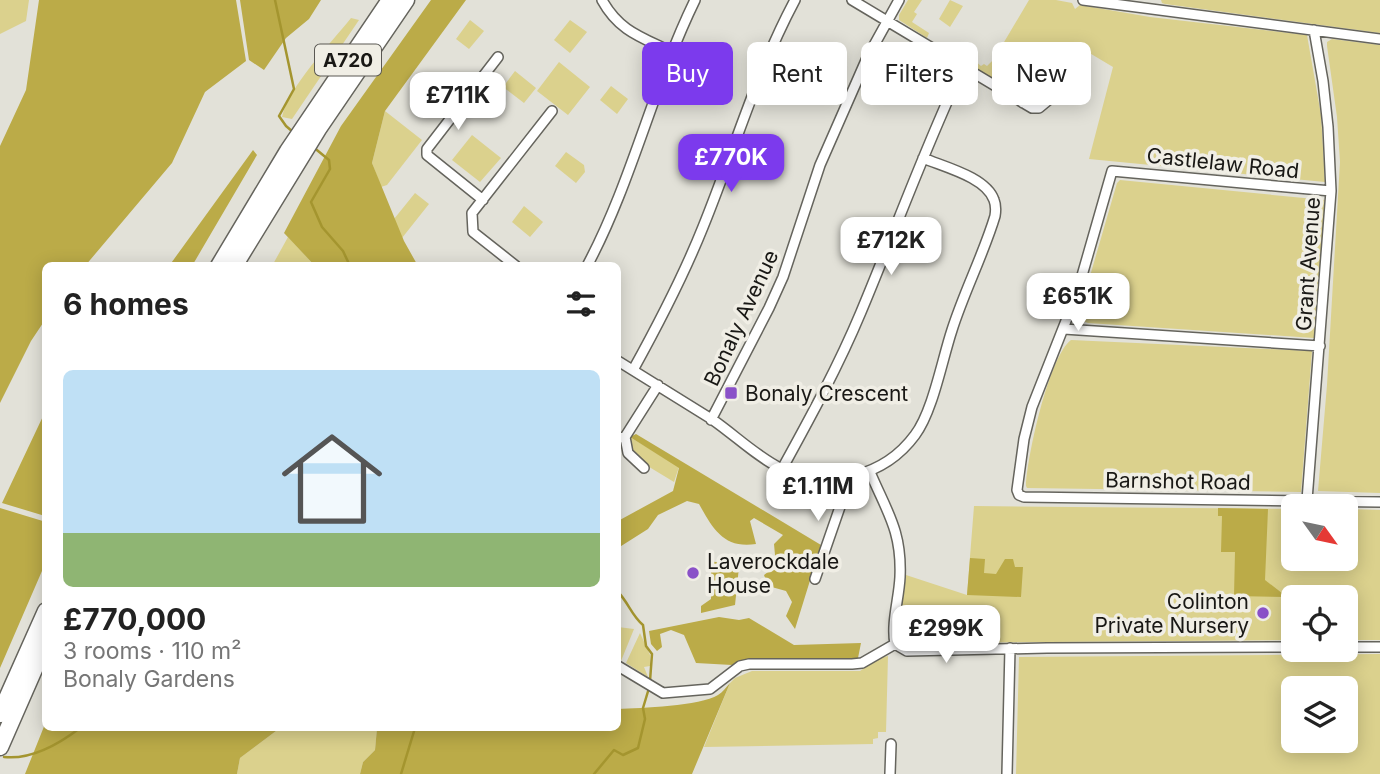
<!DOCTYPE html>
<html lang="en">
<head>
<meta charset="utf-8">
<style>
  body { margin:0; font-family:Inter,sans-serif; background:#f2f2f2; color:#222; height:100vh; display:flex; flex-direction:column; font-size:26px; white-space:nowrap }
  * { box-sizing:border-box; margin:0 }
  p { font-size:23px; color:#767676 }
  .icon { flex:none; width:38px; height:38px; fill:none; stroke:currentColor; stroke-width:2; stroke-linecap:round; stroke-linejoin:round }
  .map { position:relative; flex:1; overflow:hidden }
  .drawer { position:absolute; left:42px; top:262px; width:579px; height:469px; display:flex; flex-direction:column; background:#fff; border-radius:10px; box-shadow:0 4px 18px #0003 }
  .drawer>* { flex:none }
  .banner { position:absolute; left:642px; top:42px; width:632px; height:63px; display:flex; gap:14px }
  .needle { width:46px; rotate:123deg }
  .fabs { position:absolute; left:1281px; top:494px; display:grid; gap:14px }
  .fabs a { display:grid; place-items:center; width:77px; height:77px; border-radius:10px; background:#fff; box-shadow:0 4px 18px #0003; font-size:35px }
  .price { position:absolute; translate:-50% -60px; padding:0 16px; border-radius:14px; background:#fff; color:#222; font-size:23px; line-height:46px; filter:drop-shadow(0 2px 4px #0008) }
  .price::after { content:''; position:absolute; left:50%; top:42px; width:21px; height:16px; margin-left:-10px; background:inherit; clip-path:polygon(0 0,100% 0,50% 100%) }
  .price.on { background:#7c3aed; color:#fff }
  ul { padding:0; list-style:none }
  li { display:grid; align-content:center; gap:14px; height:371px; padding:0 21px }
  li+li { border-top:2px solid #e0e0e0 }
  li span { display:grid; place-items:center; height:217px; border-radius:10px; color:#555 }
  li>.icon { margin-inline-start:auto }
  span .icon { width:126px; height:126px; fill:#fffc; stroke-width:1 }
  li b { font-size:30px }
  h2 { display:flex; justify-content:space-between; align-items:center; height:84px; padding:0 21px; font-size:30px }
  .tag { padding:0 24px; border-radius:10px; background:#fff; box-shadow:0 4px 18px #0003; font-size:24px; line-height:63px }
  .tag.on { background:#7c3aed; color:#fff }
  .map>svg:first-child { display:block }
  .green { fill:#dbd18d; fill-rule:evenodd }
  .forest { fill:#bbab48 }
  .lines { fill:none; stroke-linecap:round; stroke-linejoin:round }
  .stream { stroke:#a4952f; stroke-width:2.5 }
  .minor-casing { stroke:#65645d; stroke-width:12 }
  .trunk-casing { stroke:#65645d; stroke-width:19 }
  .minor { stroke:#fff; stroke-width:9 }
  .trunk { stroke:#fff; stroke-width:16 }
  .poi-dot { fill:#8a51c8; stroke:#f0eee5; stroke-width:2.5 }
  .labels { text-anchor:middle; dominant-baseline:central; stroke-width:7; stroke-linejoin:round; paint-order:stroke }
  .shield { fill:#f0eee5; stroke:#5a5853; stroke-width:2 }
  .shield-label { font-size:19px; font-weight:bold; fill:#191815 }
  .street-label { font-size:21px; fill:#191815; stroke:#f0eee5 }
  .poi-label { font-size:21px; fill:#191815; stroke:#f0eee5; text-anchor:start }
</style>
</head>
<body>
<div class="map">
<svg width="1380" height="774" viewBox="0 0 1380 774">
  <rect width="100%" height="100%" fill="#e2e1d8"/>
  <!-- green -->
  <path class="green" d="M0,0H29L26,21L0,34Z
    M908,0H922L914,12L917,14L912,22L929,33L927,38L899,20V15Z
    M950,0L963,6L950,27L939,19Z
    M1029,0H1056L1072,3L1075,9L1080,5L1150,17L1307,35L1321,115L1325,182L1089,159L1113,67L1071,42C1060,56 1031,98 1008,89C995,83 983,73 970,65L974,60L981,66L984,64L987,66L994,59Z
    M1161,0H1380V33L1165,4L1162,3Z
    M351,18L359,20L292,119L282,117C289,86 331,43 351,18Z
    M470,20L484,31L469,49L456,39Z
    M570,20L587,32L570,53L554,40Z
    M1332,39L1380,45V493L1318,491L1327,385L1340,162L1337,117L1327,46V42Z
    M648,45L656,48L664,59L656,79L642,69L651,56L643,49Z
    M559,62L590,87L568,115L537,91Z
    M515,71L536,88L524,103L503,87Z
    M429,76L441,86L426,104L414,94Z
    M611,86L628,99L617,114L600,100Z
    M385,111L422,140L387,185L381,187L372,163Z
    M472,135L501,158L480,182L452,160Z
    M566,152L584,165L585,172L576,183L555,166Z
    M1120,180L1325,200L1314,338L1088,323L1081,320L1079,314L1117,183Z
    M415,193L429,204L402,238L394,219Z
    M524,206L543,222L530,237L512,222Z
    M288,237L315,266H272Z
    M1071,340L1312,351L1301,492L1027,488L1026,486C1027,457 1049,356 1071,340Z
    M630,437L679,467L674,482L641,462L630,450Z
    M974,506L1293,509V558H1346V509L1380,510V640H1346V597H1293V640L927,643L901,641L899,628L906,575L967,595Z
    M618,627L634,629L621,661L618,659Z
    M640,633L650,655V666L644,667L648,677L626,663Z
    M1380,654V774H1016L1019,657ZM1293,688H1346V740H1293Z
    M888,656L886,732H878V738L873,739V744L704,747L730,683L735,678L752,671H860L879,658Z
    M280,728H377L375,750L363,762L360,774H237L240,758Z"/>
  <!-- forest -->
  <path class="forest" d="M39,0H236L246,61L205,92L172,163L85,266H46L45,320L31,341L0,403V146L26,90Z
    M240,0H321L309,19L286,38L264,70L249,60Z
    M431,0H466L385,111L372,163L404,241L418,266H315L284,233L341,126Z
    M253,150L257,155L192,266H169Z
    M45,412V516L2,503Z
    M636,434L821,545L795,629L786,616L792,602L786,591L768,586L764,575L776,566L774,544L783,535L754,518L750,521L756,544C724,549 713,529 699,504L687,501L658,515L648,529L618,548V521L673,491L679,468L630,437Z
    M0,508L46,522L45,564L0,668Z
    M1218,508L1268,509L1265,580L1287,597L1234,596L1235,552H1221L1222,516H1218Z
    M970,558L985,559L984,573L996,574L1005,559H1013L1015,567H1023L1021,597L967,595Z
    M711,561L739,567L735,605L701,613V606L711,599Z
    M719,617L739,620L749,618L794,645L861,643L858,658H781L732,665L696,663L684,635L671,630L660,634L662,647L657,651L651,644L649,631Z
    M730,683L692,774H360L363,762L375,750L377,728H618V709C641,708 700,706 718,695C723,692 726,687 730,683Z
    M45,724L46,728H280L240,758L237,774H25Z"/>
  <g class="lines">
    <!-- stream -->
    <path class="stream" d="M275,0L294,89L279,116L286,126L293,132
      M312,146L329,160L330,169L311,202L322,227L343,251L350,266
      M618,592C628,602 632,616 643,625L646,646L652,654L650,681
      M4,757C31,760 59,744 80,728
      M401,774L415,728
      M594,774L614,750L623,755L638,748L645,719L643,708L649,688"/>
    <defs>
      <path id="minor" d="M602,0C619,31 641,37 672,52
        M852,0L1032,108H1039L1051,98L1050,90L1045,87C1035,89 1028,93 1023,103
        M1083,0L1380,39
        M1331,191L1112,171L1077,293L1032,407L1024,439L1017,490L1019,495L1024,497L1380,502
        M483,200L427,155V149L498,57
        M516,266L473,232L472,213L552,111
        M587,266C632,182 653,86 695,0
        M1064,329L1320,346
        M618,361C650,381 681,400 713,420C736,436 757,457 782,469C828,491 885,476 915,435C933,411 942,360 952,330C964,292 984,253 995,216C996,210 996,205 994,200C986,177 944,167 923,158
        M633,370C659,323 683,277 703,227C734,151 756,73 795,0
        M711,420L769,308L783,277L820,165L867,58L899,0
        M625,437L628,453L644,468
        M618,438L625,437L658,385
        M782,469C810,418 838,367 861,312C895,231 925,147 963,67
        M870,472C887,512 902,531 900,577C899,599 891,623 895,644
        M1307,500L1331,191L1328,127L1323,81L1314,30
        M815,579L850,478
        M895,644L907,651L1047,648L1293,647
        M1346,647H1380
        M618,666L663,693L710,689L740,666L749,664H852L862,663L895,644
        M890,774L891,744
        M1007,774L1010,648"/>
      <path id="trunk" d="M219,266L288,151L390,0
        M234,266L318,129L406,0
        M0,714L46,611
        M0,747L46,642"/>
    </defs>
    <!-- minor casing -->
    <use href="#minor" class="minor-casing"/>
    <!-- trunk casing -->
    <use href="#trunk" class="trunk-casing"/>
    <!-- minor -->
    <use href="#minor" class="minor"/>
    <!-- trunk -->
    <use href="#trunk" class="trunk"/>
  </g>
  <!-- markers -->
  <g class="poi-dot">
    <rect x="724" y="386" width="14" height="14" rx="3.5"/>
    <circle cx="693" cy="573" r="7"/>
    <circle cx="1263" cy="613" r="7"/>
  </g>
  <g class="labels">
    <!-- shield labels -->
    <rect class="shield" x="315" y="44.5" width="66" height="31" rx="5"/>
    <g class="shield-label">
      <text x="348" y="60">A720</text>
    </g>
    <!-- street labels -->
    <g class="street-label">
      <text transform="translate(1223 163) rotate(6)">Castlelaw Road</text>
      <text transform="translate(1308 264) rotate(-86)">Grant Avenue</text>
      <text transform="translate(741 318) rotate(-65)">Bonaly Avenue</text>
      <text transform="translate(1178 481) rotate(1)">Barnshot Road</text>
    </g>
    <!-- poi labels -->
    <g class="poi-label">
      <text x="745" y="393">Bonaly Crescent</text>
      <text x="707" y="561">Laverockdale<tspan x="707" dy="24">House</tspan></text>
      <text x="1249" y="601" text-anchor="end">Colinton<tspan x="1249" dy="24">Private Nursery</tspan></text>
    </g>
  </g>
</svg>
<div class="fabs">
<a><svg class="needle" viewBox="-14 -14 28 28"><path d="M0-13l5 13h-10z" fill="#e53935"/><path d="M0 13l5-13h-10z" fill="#767676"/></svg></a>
<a><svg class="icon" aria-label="locate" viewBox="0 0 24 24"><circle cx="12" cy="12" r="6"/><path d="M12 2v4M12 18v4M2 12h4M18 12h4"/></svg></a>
<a><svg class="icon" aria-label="layers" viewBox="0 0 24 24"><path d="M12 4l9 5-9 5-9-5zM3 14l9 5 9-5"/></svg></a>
</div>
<b class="price" style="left:458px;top:132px">£711K</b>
<b class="price on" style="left:731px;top:194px">£770K</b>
<b class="price" style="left:891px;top:277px">£712K</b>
<b class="price" style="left:1078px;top:333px">£651K</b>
<b class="price" style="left:818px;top:523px">£1.11M</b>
<b class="price" style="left:946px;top:665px">£299K</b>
<div class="banner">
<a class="tag on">Buy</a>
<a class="tag">Rent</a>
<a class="tag">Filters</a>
<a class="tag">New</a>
</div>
<section class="drawer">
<h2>6 homes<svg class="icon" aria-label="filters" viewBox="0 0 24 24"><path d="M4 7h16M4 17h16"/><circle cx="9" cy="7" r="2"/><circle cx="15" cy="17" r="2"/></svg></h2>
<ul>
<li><span style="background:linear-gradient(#bfe0f5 75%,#8fb573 0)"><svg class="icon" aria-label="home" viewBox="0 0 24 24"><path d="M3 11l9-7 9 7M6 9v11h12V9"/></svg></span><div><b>£770,000</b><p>3 rooms · 110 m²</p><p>Bonaly Gardens</p></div></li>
</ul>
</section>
</div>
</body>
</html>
